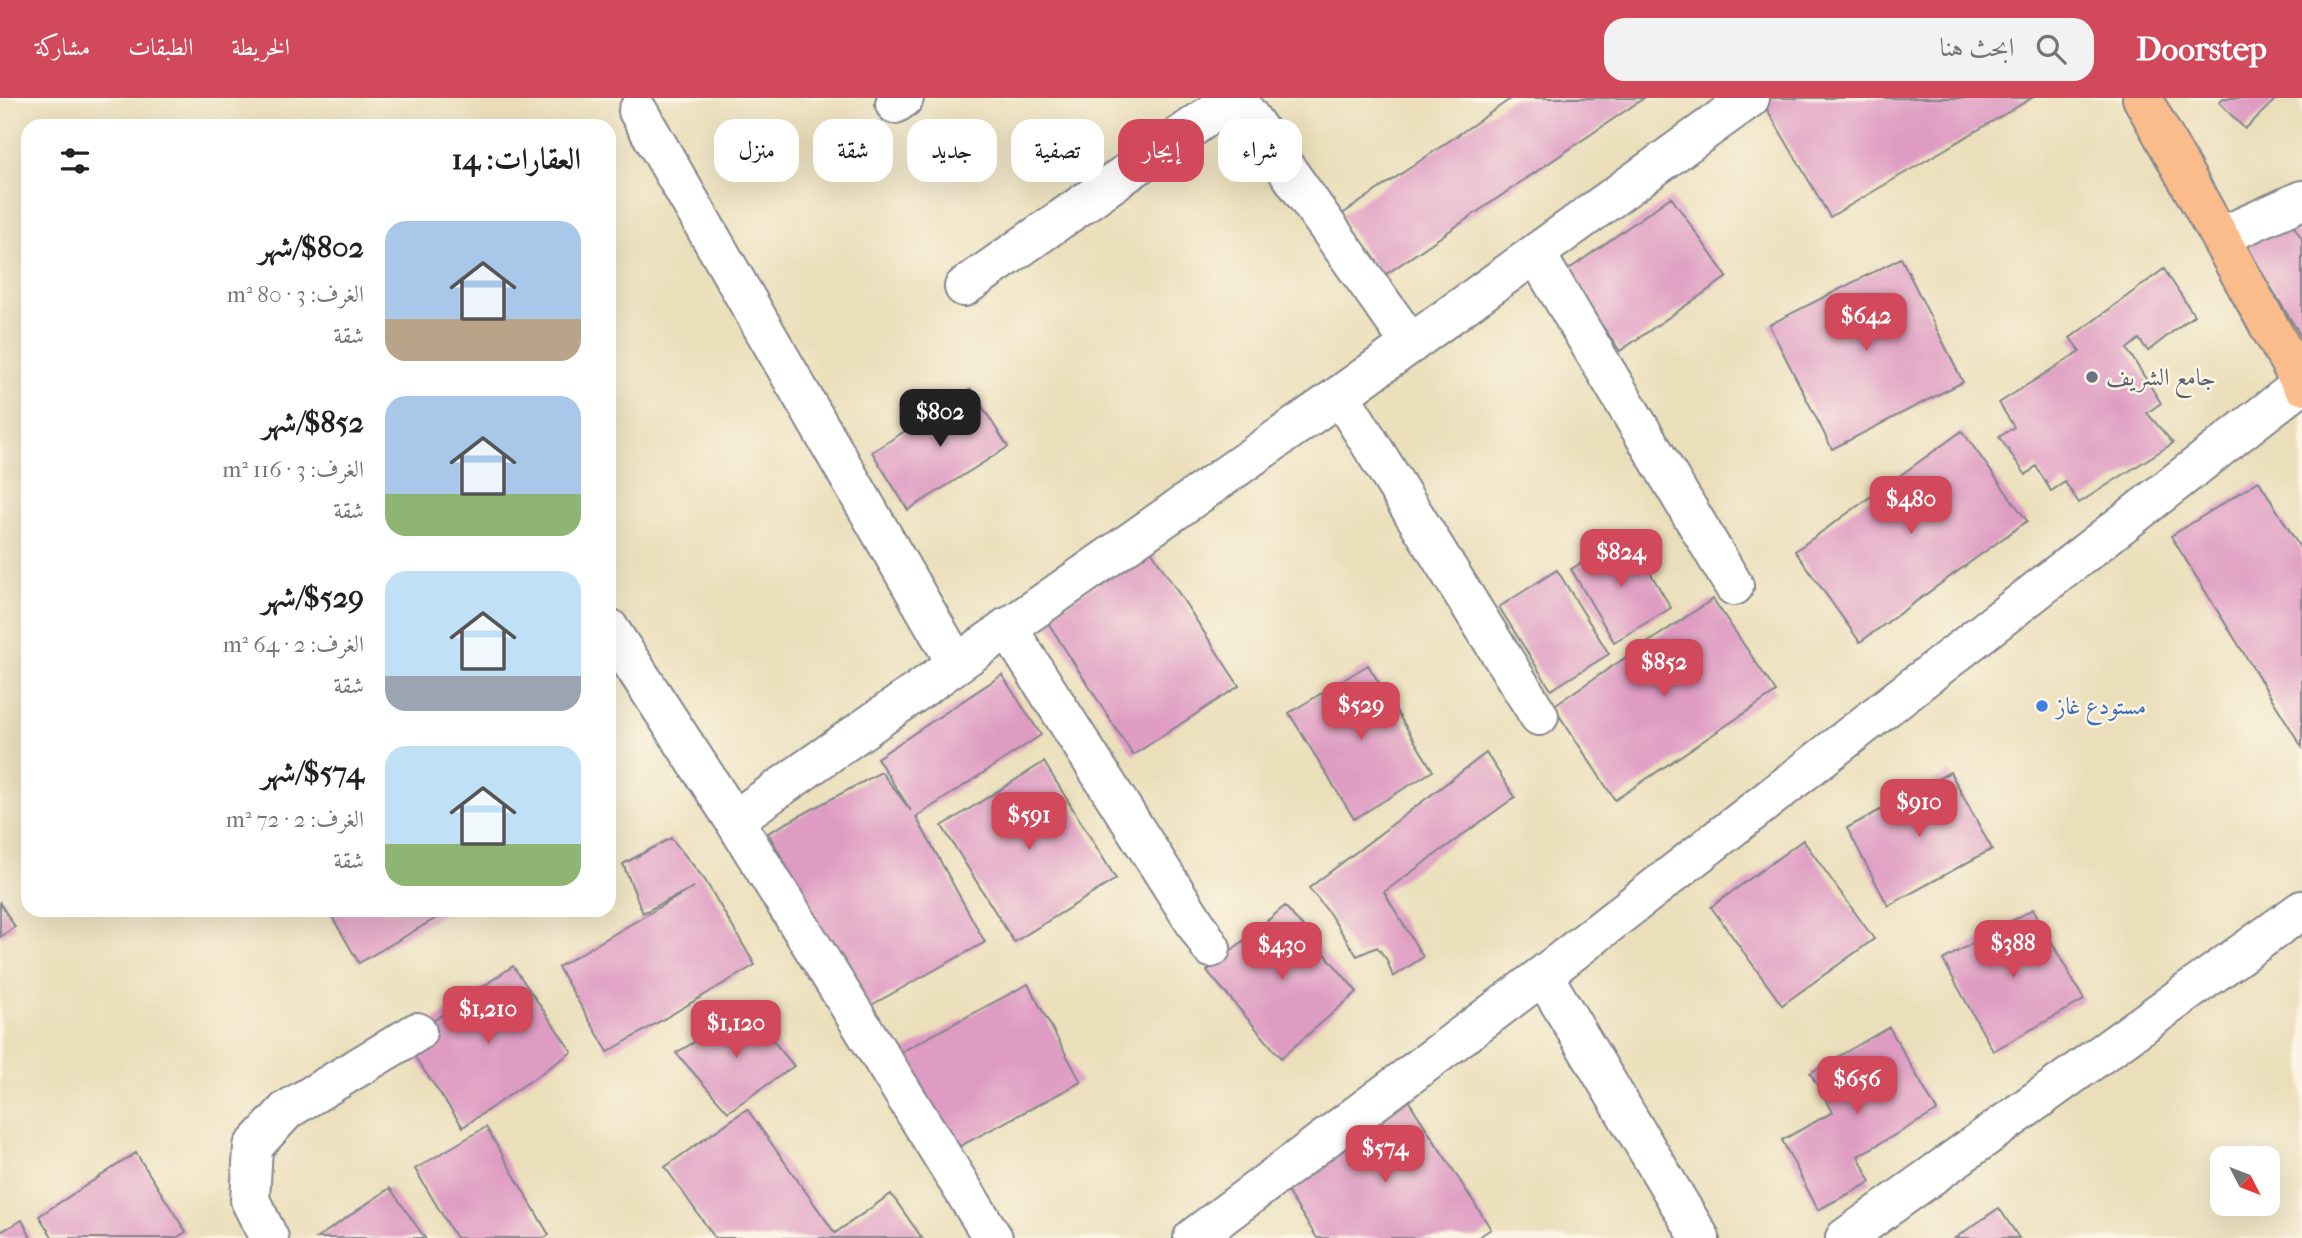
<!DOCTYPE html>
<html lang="ar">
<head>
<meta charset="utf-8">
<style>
  body { margin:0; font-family:"IM FELL French Canon",Amiri,serif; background:#f2f2f2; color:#202124; direction:rtl; height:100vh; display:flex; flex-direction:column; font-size:26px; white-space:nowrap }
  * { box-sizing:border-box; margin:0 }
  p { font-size:23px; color:#757577 }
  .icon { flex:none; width:38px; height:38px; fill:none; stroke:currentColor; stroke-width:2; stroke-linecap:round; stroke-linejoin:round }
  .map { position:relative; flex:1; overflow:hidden; direction:ltr }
  .details { position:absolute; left:21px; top:21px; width:595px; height:798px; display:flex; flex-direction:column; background:#fff; border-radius:21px; box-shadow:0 7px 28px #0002; direction:rtl }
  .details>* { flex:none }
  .hud { position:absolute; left:637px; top:21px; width:665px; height:63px; direction:rtl; display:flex; gap:14px }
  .needle { width:46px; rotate:132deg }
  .buttons { position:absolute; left:2210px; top:1048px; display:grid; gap:14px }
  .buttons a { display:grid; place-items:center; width:70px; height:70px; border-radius:14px; background:#fff; box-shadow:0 7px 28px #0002; font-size:35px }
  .price { position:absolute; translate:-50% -60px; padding:0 16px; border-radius:14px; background:#d1495b; color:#fff; font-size:23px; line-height:46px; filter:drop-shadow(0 2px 4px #0008) }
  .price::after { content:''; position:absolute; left:50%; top:42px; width:21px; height:16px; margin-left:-10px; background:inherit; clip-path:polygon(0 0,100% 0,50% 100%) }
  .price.active { background:#222; color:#fff }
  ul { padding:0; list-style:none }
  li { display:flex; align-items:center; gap:21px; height:175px; padding:0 35px }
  li span { display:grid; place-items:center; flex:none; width:196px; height:140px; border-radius:21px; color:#555 }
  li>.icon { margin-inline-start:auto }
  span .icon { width:84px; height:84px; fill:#fffc; stroke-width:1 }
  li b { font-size:30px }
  h2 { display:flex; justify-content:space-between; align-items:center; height:84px; padding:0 35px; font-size:30px }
  .chip { padding:0 24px; border-radius:21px; background:#fff; box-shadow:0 7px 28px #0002; font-size:24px; line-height:63px }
  .chip.active { background:#d1495b; color:#fff }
  header { display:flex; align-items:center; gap:42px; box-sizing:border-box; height:98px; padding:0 35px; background:#d1495b; color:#fff }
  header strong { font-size:33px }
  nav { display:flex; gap:38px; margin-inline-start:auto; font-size:24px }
  .search { width:490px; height:63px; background:#f2f2f2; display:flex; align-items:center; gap:18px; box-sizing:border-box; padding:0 24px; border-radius:21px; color:#757577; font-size:26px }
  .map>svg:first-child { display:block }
  .building { fill:#df9cc3 }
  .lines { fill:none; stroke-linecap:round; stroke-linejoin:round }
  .minor-casing { stroke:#83878c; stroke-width:42 }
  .major-casing { stroke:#83878c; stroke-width:42 }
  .minor { stroke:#fff; stroke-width:38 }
  .major { stroke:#fabc8b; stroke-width:38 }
  .worship-dot { fill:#6b7280; stroke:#fcf5e5; stroke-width:2.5 }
  .shop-dot { fill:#3f7fe0; stroke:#fcf5e5; stroke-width:2.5 }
  .labels { text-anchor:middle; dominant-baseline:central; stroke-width:5; stroke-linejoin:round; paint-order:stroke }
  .worship-label { font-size:24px; fill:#5b616d; stroke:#fcf5e5; text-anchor:start }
  .shop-label { font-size:24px; fill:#366cbe; stroke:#fcf5e5; text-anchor:start }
</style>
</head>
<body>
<header>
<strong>Doorstep</strong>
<div class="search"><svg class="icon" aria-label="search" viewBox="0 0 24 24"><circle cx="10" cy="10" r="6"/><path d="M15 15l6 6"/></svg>ابحث هنا</div>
<nav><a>الخريطة</a><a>الطبقات</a><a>مشاركة</a></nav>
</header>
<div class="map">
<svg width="2302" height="1140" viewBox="0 0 2302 1140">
  <rect width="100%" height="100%" fill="#fcf5e5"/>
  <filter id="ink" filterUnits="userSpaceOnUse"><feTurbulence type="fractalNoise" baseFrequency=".0143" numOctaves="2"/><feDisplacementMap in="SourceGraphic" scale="14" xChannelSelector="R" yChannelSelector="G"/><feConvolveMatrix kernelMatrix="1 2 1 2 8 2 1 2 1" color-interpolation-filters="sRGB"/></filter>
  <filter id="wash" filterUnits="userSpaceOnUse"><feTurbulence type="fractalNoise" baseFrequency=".00686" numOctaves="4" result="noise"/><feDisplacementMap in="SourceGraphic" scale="28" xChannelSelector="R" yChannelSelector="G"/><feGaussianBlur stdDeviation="1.57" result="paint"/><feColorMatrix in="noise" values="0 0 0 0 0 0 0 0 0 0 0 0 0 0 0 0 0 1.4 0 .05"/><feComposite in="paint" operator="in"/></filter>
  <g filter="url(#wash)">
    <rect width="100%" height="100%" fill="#ebdfbb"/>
    <g id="blocks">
      <!-- building -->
      <path class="building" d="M1512,0H1644L1382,179L1341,117Z
        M1764,0H2032L1830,119L1761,1Z
        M2223,0H2277L2245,31L2219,4Z
        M1671,99L1727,179L1620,253L1565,174Z
        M2290,122L2302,141V240L2246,149Z
        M1901,160L1963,284L1832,351L1769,227Z
        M2164,171L2194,217L2148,253L2139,241L2127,251L2161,305L2147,315L2173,345L2079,405L2065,384L2051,393L2036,368L2026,377L1999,339L2014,329L1999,305L2080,253L2070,240Z
        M971,291L1008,349L908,412L872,354Z
        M1962,333L2027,423L1860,544L1795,453Z
        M2259,383L2302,453V649L2171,438Z
        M1628,437L1671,510L1614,544L1571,471Z
        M1150,451L1239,588L1133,657L1045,520Z
        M1557,472L1609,556L1551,592L1499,509Z
        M1713,501L1776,594L1615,702L1553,608Z
        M1368,567L1433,673L1354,721L1289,615Z
        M1002,577L1041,637L916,719L985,844L866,910L768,735L881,674L911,713L877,660Z
        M1486,655L1515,699L1384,794L1423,859L1393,879L1387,862L1377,849L1357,858L1329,815L1309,790Z
        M1044,664L1116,781L1014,844L942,728Z
        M1950,674L1992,751L1888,808L1847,730Z
        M671,740L705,782L755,867L608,954L558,869L694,789L643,815L623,766Z
        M1803,742L1874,841L1782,907L1711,809Z
        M0,805L15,829L0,839Z
        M1285,808L1357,894L1281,960L1207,873Z
        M2033,811L2084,902L1993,953L1943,862Z
        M328,812H450L359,865Z
        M513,868L572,954L463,1029L404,943Z
        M1028,886L1081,984L951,1053L899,955Z
        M748,912L794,968L728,1014L676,955Z
        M1889,929L1937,1013L1858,1058L1871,1084L1818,1112L1782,1042L1833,1014L1810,975Z
        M1406,999L1491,1131L1477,1140H1317L1279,1081Z
        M747,1011L835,1135L891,1096L922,1140H715L665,1069Z
        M486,1029L549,1137L544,1140H456L415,1071Z
        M136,1055L186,1134L176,1140H53L39,1118Z
        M390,1090L425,1140H317Z
        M1999,1110L2019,1140H1955Z
        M22,1122L31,1140H0V1134Z"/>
    </g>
  </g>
  <g filter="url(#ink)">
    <use href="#blocks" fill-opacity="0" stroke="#83878c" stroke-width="2"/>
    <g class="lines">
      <defs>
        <path id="minor" d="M1236,0L1411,246
          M895,6L904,0
          M638,13L956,565
          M2220,139L2302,102
          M1536,156L1734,488
          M964,189L1234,0
          M1340,297L1539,618
          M1007,529L1211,850
          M609,530L734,722L993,1140
          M734,722L1340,297L1750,0
          M1543,877L1700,1140
          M269,1140L250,1102L253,1049L287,1012L417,934
          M1193,1140L1543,877L2302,286
          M1845,1140L2302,812"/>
        <path id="major" d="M2142,0L2302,287"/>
      </defs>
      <!-- minor casing -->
      <use href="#minor" class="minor-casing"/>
      <!-- major casing -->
      <use href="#major" class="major-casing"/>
      <!-- minor -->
      <use href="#minor" class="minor"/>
      <!-- major -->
      <use href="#major" class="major"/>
    </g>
  </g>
  <!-- markers -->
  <circle class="worship-dot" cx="2092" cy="279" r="7"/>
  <circle class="shop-dot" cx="2042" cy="608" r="7"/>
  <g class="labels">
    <!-- worship labels -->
    <g class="worship-label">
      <text x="2106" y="279">جامع الشريف</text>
    </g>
    <!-- shop labels -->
    <g class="shop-label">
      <text x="2056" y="608">مستودع غاز</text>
    </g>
  </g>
</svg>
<div class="buttons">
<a><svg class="needle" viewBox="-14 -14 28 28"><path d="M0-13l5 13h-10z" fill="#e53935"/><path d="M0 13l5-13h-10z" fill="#757577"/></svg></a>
</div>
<b class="price" style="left:1866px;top:255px">$642</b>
<b class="price active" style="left:940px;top:351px">$802</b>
<b class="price" style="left:1911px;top:438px">$480</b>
<b class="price" style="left:1621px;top:491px">$824</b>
<b class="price" style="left:1664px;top:601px">$852</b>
<b class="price" style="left:1361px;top:644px">$529</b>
<b class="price" style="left:1919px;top:741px">$910</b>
<b class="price" style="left:1029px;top:754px">$591</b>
<b class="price" style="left:2013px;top:882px">$388</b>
<b class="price" style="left:1282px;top:884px">$430</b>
<b class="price" style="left:488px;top:948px">$1,210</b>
<b class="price" style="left:736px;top:962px">$1,120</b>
<b class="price" style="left:1857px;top:1018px">$656</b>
<b class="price" style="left:1385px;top:1087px">$574</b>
<div class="hud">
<a class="chip">شراء</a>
<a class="chip active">إيجار</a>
<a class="chip">تصفية</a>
<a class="chip">جديد</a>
<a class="chip">شقة</a>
<a class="chip">منزل</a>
</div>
<section class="details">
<h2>العقارات: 14<svg class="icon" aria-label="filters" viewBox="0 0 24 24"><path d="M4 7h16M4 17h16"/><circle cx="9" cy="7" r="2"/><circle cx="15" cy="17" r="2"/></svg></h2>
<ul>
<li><span style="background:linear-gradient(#a9c7e8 70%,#b9a48a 0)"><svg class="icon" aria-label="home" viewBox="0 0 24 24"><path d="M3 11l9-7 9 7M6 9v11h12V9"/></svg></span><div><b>$802/شهر</b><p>الغرف: 3 · 80 m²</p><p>شقة</p></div></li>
<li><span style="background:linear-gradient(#a9c7e8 70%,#8fb573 0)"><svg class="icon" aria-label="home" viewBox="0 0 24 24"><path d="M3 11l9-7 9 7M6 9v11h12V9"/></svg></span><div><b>$852/شهر</b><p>الغرف: 3 · 116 m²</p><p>شقة</p></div></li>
<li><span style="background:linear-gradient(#bfe0f5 75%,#9aa5b1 0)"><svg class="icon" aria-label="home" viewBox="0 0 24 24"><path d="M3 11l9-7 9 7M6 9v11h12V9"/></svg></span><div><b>$529/شهر</b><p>الغرف: 2 · 64 m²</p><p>شقة</p></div></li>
<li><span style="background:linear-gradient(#bfe0f5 70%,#8fb573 0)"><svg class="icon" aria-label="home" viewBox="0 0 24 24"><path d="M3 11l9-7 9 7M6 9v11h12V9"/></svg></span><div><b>$574/شهر</b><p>الغرف: 2 · 72 m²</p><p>شقة</p></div></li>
</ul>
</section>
</div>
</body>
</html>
